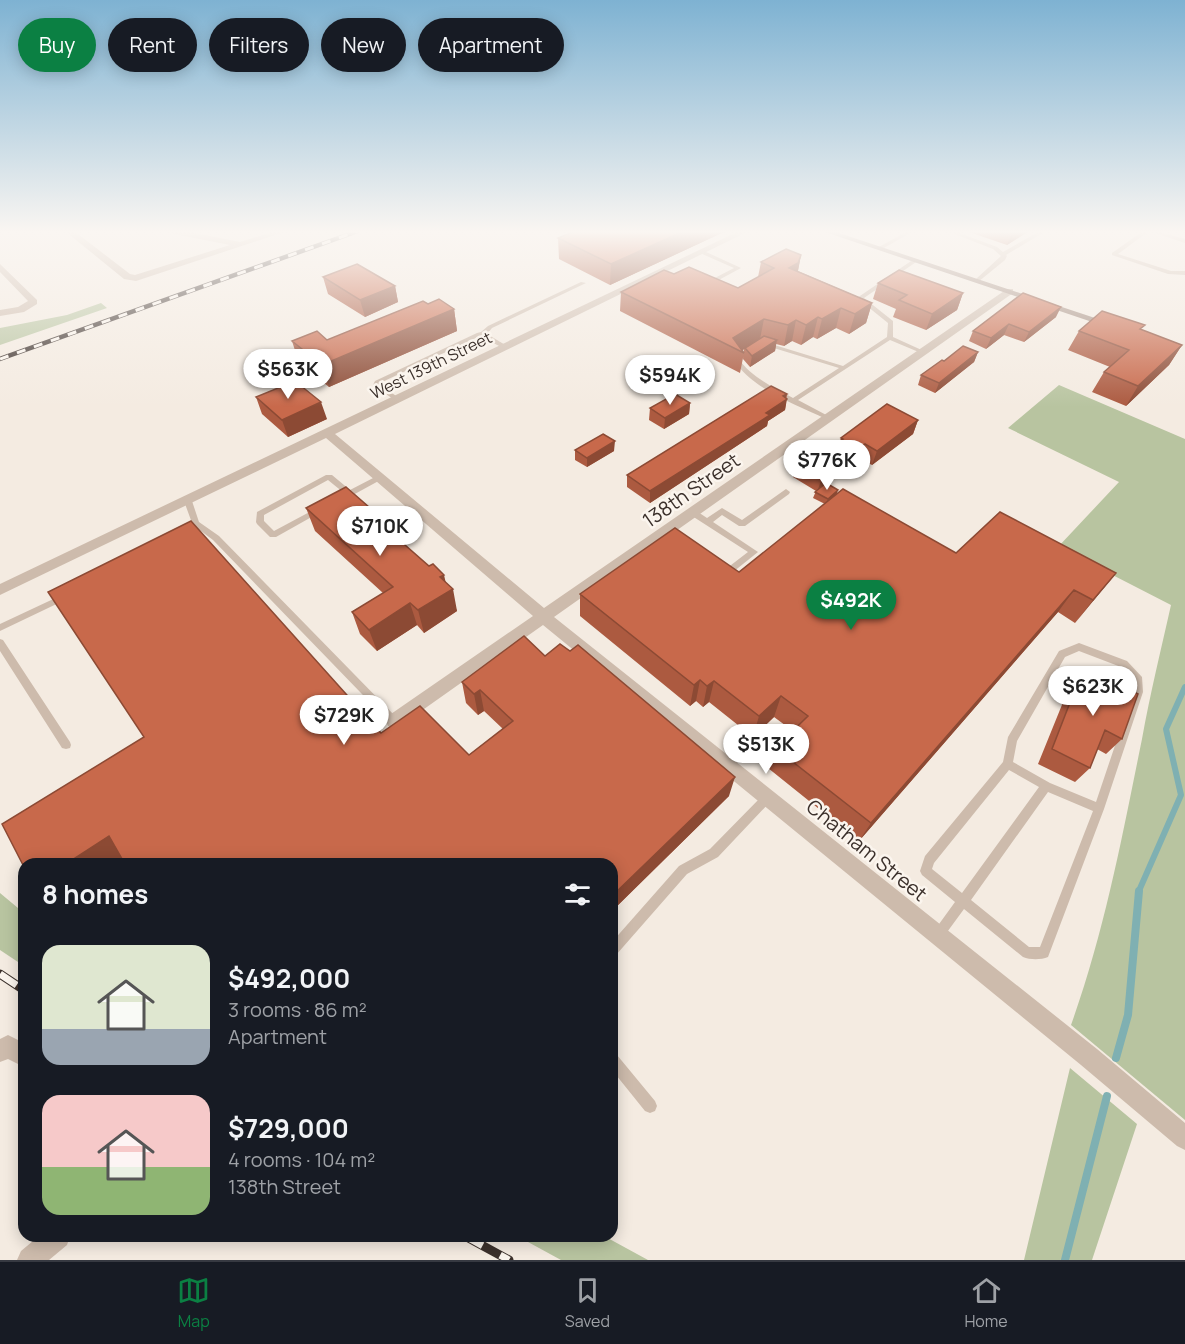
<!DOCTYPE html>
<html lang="en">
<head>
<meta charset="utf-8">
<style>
  body { margin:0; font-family:Manrope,sans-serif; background:#20242c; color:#f1f3f6; height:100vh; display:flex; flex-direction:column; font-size:22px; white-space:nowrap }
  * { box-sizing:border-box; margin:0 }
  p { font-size:20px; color:#9ea1a6 }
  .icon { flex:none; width:33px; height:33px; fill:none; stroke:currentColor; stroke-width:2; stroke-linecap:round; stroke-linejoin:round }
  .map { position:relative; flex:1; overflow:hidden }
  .panel { position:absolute; left:18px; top:858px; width:600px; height:384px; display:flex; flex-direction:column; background:#171b24; border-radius:18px; box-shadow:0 3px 15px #0003 }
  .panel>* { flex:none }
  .guide { position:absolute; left:18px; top:18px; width:600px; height:54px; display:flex; gap:12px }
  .price { position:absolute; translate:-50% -51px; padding:0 14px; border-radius:21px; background:#fff; color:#222; font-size:20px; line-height:39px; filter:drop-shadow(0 2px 3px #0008) }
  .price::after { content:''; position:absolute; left:50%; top:36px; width:18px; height:14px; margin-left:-9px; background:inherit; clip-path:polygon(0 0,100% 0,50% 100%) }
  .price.active { background:#0b8043; color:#fff }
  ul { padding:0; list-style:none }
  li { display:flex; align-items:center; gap:18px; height:150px; padding:0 24px }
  li span { display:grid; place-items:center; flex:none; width:168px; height:120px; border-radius:18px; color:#555 }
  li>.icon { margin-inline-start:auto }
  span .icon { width:72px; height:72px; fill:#fffc; stroke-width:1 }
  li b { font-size:26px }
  h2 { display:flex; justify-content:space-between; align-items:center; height:72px; padding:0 24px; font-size:26px }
  .pill { padding:0 21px; border-radius:27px; background:#171b24; box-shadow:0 3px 15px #0003; font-size:21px; line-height:54px }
  .pill.active { background:#0b8043; color:#fff }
  .tabs { display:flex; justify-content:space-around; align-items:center; height:84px; border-top:2px solid #363941; background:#171b24; font-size:16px; color:#9ea1a6 }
  .tabs a { display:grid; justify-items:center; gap:3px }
  .tabs .active { color:#0b8043 }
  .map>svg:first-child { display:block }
  .green { fill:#b8c4a0 }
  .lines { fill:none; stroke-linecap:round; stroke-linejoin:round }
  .stream-far1 { stroke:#7fb0b2; stroke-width:6 }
  .stream { stroke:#7fb0b2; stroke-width:8 }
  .service { fill:#cdbbac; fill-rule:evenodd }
  .minor { fill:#cdbbac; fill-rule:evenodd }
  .secondary { fill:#a18a7d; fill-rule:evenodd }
  .rail-far1-casing { stroke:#3b302b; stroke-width:4.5 }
  .rail-casing { stroke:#3b302b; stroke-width:9 }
  .rail-far1 { stroke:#fbf5ee; stroke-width:3; stroke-dasharray:9; stroke-linecap:butt }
  .rail { stroke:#fbf5ee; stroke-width:7; stroke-dasharray:20; stroke-linecap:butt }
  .wall { fill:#ac5a40 }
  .shaded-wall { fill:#8c4a34 }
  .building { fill:#c8694b; stroke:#8c4a34; stroke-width:1.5 }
  .labels { text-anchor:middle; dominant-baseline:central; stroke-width:5; stroke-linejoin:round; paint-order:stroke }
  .far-street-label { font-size:16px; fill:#3b302b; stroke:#fbf5ee }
  .street-label { font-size:20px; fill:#3b302b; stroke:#fbf5ee }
</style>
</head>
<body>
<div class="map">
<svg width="1185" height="1260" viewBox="0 0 1185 1260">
  <rect width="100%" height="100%" fill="#f4ebe1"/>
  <!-- green -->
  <path class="green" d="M101,303L107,308L0,345V328L67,315Z
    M1059,385L1185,439V1120L1071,1025C1105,930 1122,837 1142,739C1150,694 1161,650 1171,605L1058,547L1119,482L1008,428Z
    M0,893L24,913V966L0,950Z
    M1070,1068L1137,1124L1092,1260H1024Z
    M517,1236H604L648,1260H561Z"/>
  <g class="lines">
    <!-- stream-far1 -->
    <path class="stream-far1" d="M1138,893L1181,795L1166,729L1185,687"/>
    <!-- stream -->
    <path class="stream" d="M1116,1058L1128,1015L1139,891
      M1065,1260L1107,1096"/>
    <!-- service -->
    <path class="service" d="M908,231H914L882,249L877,248Z
      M947,231H954L997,247L1003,252L1040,231H1046L1006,255L1007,256L1005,260L978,282L975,280L976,279L1001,256L993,249Z
      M1143,231H1149L1118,254L1171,271H1185V275L1168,274L1112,255V253Z
      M1149,231H1156L1185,239V243Z
      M700,251H704L741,268L715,282L717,284L716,285H712L708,282L709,281L734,268L700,253Z
      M914,259L919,260L864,298L893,321V337L926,352L921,353L890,340L798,400L830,417V419H826C794,403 753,390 733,359L738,358C751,377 773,387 793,398L839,368L764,345V343H768L843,366L887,337L888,323L857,298Z
      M581,282L586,283L492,328L487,334L507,346V348H503L480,336L380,383V384L400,399V401H396L373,385L375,381L477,333L481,332L488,326Z
      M326,475H332L350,490L377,476H380L384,478L342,501L338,498L344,493L328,480L264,515V521L274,531L317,508H323L324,510L276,537H270L257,524L256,522L257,512Z
      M786,489L790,492L789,494L745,526H739L722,515L713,522L758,552L728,576H722L721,574L722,572L748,552L689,514L688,512L689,510H695L707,518L722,508L742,520Z
      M188,498L192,501L199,522L219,536L397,718L399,721L397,724L394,725L391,724L213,540L197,528H191L190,526L192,523L184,501Z
      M64,594L67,595L68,597L67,599L0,631V624Z
      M0,639L3,640L70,742L71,745L70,748L66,749L62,748L0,651Z
      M1079,643L1127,661L1142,677L1143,692L1104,809L1048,957C1041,960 1030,960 1023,957L964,909L942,939L938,941L934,939L932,935L934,931L955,902L922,875L920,871L925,856L1003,762L1008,737L1059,651ZM1079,651L1121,667L1132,678L1133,692L1096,802L1050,783L1013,762L1017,741L1065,657ZM1009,770L1039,787L962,893L932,869L934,863ZM1048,792L1093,811L1040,947H1029L971,900Z
      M766,794L770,796L771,799L770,802L718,857L687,874L616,955L612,957V942L679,866L710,849L762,796Z
      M612,1053L617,1055L655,1101L657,1106L655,1111L650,1113L645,1111L612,1070Z"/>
    <!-- minor -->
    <path class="minor" d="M65,231H74L130,274L135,275L230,245L174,234L170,231H185L240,242L276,231H287L136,281L124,279Z
      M739,231H749L335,434L544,608L1007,289H1013V293L554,617L1097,1049L1185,1123V1150L1177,1146L1081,1065L543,625L400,726L394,728L388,726L386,721L388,716L533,616L326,438L0,595V584Z
      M0,264L37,300V304L24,312L0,316V310L18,307L28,301L0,272Z
      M8,1035L24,1043V1067L8,1059L0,1062V1039Z
      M39,1236H70L67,1245L49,1260H17L21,1251Z"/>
    <!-- secondary -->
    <path class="secondary" d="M822,231H833L1116,325L1107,327Z"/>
    <defs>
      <path id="rail-far1" d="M0,359L358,231"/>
      <path id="rail" d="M0,974L24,990
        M465,1236L509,1260"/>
    </defs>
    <!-- rail-far1 casing -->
    <use href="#rail-far1" class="rail-far1-casing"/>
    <!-- rail casing -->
    <use href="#rail" class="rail-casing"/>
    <!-- rail-far1 -->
    <use href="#rail-far1" class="rail-far1"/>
    <!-- rail -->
    <use href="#rail" class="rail"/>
  </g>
  <!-- wall -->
  <path class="wall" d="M726,231L610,285L559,259L558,238Z
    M966,231H1029L1007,245Z
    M801,255L798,271L872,303L866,323L849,334L836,328L817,339L813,337L801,345L792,341L784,346L776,344L775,351L750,367L743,359L744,349L742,351L744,353L740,373L620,311L621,292L674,274L738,288L758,277L761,262Z
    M323,277L395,286L398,302L365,317L328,294Z
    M878,283L963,293L957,310L926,330L893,317L896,309L873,299Z
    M1023,293L1056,317L1024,342L1004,335L986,349L969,341L973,331Z
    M428,304L454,309L457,331L329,387L299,363L292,341L327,340Z
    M1142,330L1182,345L1169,365L1126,406L1092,392L1104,372L1110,367L1068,350L1079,331Z
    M978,352L974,362L935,393L918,385L921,375L944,361Z
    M787,394L785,410L768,421L767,426L650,503L627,487V475Z
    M256,397L327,419L288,437L262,414Z
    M690,403L689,414L664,429L649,420L650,408Z
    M918,420L913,434L872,465L860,459L827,484L837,494L956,553L1116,573L1075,623L1058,612L859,841L768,768L775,748L793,731L774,717L753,737L709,702L703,707L696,701L690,706L580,616V594L739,572L825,504L813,498L816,491L793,477L797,463L817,457L840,441L841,438Z
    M575,450L614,451L587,467L575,460Z
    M306,508L395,536L446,583L457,611L424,633L417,625L377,651L360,634L352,612L383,593L315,531Z
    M545,656L729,796L612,911V864L122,858L114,864H24L381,733L469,755L503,729L484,711L478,715L466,703L462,682Z
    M1083,669L1122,739L1106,754L1097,749L1090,768L1075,782L1038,764L1070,685Z"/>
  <!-- shaded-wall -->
  <path class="shaded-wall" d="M684,231H726L610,285L611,264Z
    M1013,231H1029L1007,245Z
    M801,255L797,275L789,268Z
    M395,286L398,302L365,317L360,300Z
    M963,293L957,310L926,330L932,314Z
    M872,303L866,323L849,334L855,314Z
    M1061,307L1056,317L1024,342L1029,332Z
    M841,308L836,328L817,339L822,319Z
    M454,309L457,331L329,387L322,365Z
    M818,317L813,337L801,345L806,325Z
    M764,319L760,339L741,351L733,338Z
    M796,320L792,341L784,346L788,325Z
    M1009,324L1004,335L986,349L991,338Z
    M777,340L775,351L750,367L752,356Z
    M1182,345L1169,365L1126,406L1138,386Z
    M978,352L974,362L935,393L939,383Z
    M787,394L785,400L787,399L785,410L768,421L767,426L650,503V491L766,413L783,396Z
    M321,402L327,419L288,437L282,420Z
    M690,403L689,414L664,429L665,418Z
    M918,420L913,434L872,465L877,451Z
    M615,441L614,451L587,467V458Z
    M865,444L860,459L817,492L822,478Z
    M838,490L836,496L826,505L828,499Z
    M393,528L399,550L388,530Z
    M1116,573L1098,595L1075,623L1093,600Z
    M444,575L448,592L453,589L457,611L424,633L418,610L440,577Z
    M1074,590L1058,612L859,841L871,823Z
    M410,603L417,625L377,651L369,630Z
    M700,680L696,701L690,706L694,685Z
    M714,681L709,702L703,707L707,686Z
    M480,690L484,711L478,715L474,694Z
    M781,696L774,717L753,737L759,716Z
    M735,777L729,796L612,911V896Z
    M109,836L129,853L114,864H66Z"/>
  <!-- building -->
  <path class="building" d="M575,231H684L611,264L558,238Z
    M786,249L801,255L798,263L789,268L872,303L855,314L841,308L822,319L818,317L806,325L796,320L788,325L764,319L733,338L744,353L621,292L664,270L674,274L689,267L738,288L774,268L761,262Z
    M357,264L395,286L360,300L323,277Z
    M899,270L963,293L932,314L899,300L907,295L878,283Z
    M1023,293L1061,307L1029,332L1009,324L991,338L973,331Z
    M439,299L454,309L322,365L292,341L317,331L327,340L423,301L428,304Z
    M1102,311L1145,325L1140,329L1182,345L1138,386L1104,372L1129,350L1079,331Z
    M764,336L777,340L752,356L745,348Z
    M963,346L978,352L939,383L921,375L942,360L944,361Z
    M295,381L321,402L282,420L256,397Z
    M771,386L787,394L783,396L787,399L766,413L770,415L650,491L627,475Z
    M675,394L690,403L665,418L650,408Z
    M887,404L918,420L877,451L865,444L822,478L797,463L811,453L817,457L843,439L841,438Z
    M603,434L615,441L587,458L575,450Z
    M826,483L838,490L828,499L815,492Z
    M346,487L393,528L388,530L429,566L433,564L444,575L440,577L453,589L418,610L410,603L369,630L352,612L393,587L306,508Z
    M843,489L956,553L1000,512L1116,573L1093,600L1074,590L871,823L775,748L808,716L781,696L759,716L714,681L707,686L700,680L694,685L580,594L675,528L739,572Z
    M191,521L381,733L420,706L469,755L513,721L480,690L474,694L462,682L524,636L545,656L560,644L570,651L578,645L735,777L612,896V864H125L109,836L66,864H24V867L2,824L144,737L48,592Z
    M1083,669L1138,694L1122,739L1105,730L1090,768L1052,749Z"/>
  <!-- sky -->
  <linearGradient id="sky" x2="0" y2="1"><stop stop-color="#7eb2d2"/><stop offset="0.57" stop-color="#faf6f2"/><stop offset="1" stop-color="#faf6f2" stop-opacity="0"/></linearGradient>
  <rect width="1185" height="407" fill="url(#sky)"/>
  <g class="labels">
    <!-- far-street labels -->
    <g class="far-street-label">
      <text transform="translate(431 365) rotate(-26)">West 139th Street</text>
    </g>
    <!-- street labels -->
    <g class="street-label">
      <text transform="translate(691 490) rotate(-35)">138th Street</text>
      <text transform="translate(867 850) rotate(39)">Chatham Street</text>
    </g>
  </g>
</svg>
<b class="price" style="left:288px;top:400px">$563K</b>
<b class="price" style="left:670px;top:406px">$594K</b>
<b class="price" style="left:827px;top:491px">$776K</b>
<b class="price" style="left:380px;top:557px">$710K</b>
<b class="price active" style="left:851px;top:631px">$492K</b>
<b class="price" style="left:1093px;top:717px">$623K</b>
<b class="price" style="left:344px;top:746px">$729K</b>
<b class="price" style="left:766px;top:775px">$513K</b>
<div class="guide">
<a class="pill active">Buy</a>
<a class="pill">Rent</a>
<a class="pill">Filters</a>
<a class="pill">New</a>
<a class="pill">Apartment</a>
</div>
<section class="panel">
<h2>8 homes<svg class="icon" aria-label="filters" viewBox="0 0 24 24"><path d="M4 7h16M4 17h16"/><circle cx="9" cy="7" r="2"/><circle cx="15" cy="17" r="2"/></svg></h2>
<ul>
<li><span style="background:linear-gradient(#dfe7d0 70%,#9aa5b1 0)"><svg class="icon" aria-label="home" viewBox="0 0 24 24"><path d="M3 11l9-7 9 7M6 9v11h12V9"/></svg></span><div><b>$492,000</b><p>3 rooms · 86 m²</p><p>Apartment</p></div></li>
<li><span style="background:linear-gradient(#f6c9c9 60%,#8fb573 0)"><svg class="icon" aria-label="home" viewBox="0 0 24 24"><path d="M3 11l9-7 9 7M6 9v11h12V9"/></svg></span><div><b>$729,000</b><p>4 rooms · 104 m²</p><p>138th Street</p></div></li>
</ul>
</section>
</div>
<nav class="tabs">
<a class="active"><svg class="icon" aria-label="map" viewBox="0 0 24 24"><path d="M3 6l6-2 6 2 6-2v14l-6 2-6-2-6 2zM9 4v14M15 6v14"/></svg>Map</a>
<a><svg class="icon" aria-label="saved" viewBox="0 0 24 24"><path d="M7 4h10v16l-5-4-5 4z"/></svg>Saved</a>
<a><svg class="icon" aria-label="home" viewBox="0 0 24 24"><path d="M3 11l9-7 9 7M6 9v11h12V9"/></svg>Home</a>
</nav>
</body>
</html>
